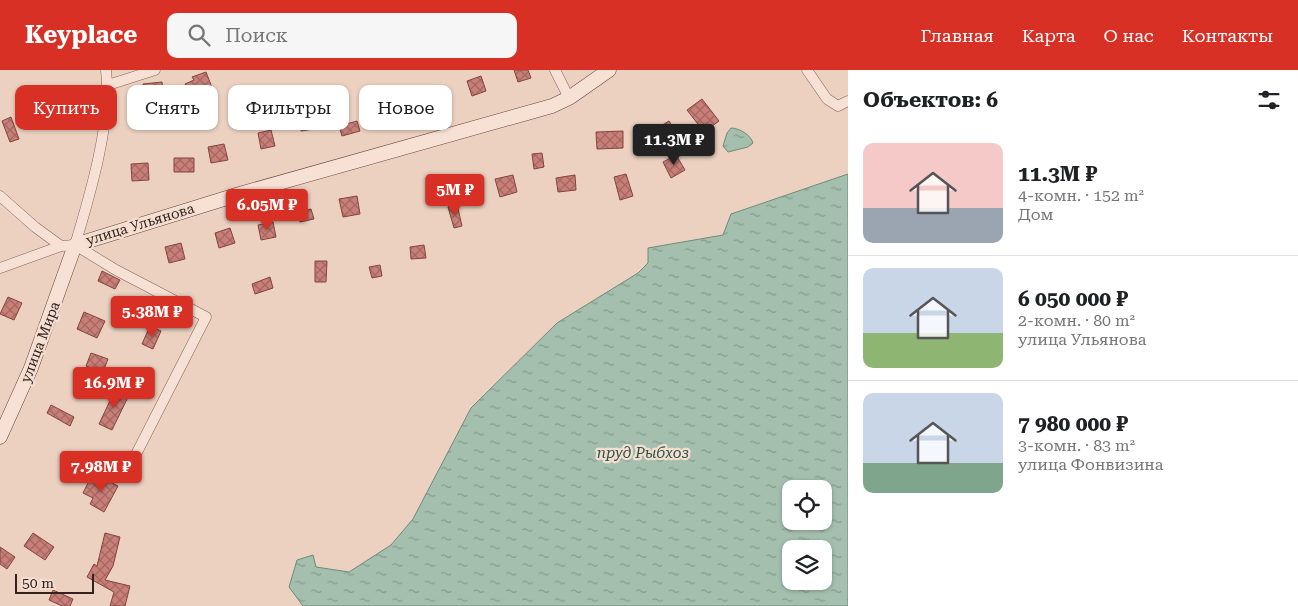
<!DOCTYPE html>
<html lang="ru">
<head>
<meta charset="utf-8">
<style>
  body { margin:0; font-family:"Roboto Serif",serif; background:#f6f6f6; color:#202124; height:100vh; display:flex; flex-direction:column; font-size:19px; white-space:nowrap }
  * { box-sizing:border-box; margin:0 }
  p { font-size:16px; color:#757577 }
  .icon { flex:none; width:28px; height:28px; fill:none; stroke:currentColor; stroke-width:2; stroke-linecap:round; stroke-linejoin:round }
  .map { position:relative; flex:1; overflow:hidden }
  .drawer { display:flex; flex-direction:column; background:#fff; width:450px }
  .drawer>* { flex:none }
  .guide { position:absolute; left:15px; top:15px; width:475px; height:45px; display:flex; gap:10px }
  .buttons { position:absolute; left:782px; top:410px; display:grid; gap:10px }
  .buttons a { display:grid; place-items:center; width:50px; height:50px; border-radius:10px; background:#fff; box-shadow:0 1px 4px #0004; font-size:25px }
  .scale { position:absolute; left:15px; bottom:12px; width:79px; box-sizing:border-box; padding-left:5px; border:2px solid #35211d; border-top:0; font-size:14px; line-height:18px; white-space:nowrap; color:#35211d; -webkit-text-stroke:4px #f4ded1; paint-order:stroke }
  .price { position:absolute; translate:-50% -42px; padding:0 11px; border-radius:5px; background:#d93025; color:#fff; font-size:16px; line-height:32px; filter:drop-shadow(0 1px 2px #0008) }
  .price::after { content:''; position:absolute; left:50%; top:30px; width:15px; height:11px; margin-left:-8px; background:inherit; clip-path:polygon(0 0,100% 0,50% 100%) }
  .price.selected { background:#222; color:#fff }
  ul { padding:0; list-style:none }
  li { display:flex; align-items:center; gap:15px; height:125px; padding:0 15px }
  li+li { border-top:1px solid #e0e0e0 }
  li span { display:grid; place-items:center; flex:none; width:140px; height:100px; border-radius:10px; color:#555 }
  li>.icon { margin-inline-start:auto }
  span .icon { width:60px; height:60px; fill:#fffc; stroke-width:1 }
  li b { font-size:21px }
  h2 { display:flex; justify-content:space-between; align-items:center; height:60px; padding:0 15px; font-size:21px }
  .chip { padding:0 18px; border-radius:10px; background:#fff; box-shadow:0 1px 4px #0004; font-size:18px; line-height:45px }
  .chip.selected { background:#d93025; color:#fff }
  header { display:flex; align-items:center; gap:30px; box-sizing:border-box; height:70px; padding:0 25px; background:#d93025; color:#fff }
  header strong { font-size:24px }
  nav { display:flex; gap:28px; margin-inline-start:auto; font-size:18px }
  .search { width:350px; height:45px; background:#f6f6f6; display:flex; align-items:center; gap:12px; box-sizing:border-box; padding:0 18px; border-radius:10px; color:#757577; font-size:19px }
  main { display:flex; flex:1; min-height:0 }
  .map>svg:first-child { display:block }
  .water { fill:url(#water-ripples); stroke:#6b8c79; fill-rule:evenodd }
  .building { fill:url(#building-cross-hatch); stroke:#834440 }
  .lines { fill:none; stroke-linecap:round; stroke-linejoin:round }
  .street-casing { stroke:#85625a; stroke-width:11 }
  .secondary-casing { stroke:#67443d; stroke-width:15 }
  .street { stroke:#f7e1d4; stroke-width:10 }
  .secondary { stroke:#f7e1d4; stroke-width:14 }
  .labels { text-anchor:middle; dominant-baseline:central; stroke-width:4.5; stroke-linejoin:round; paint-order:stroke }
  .street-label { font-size:14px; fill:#35211d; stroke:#f4ded1 }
  .water-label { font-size:15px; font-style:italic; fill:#2d5445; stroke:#f4ded1 }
</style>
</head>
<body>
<header>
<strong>Keyplace</strong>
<div class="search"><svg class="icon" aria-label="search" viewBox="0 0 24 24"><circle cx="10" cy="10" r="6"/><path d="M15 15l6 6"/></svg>Поиск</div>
<nav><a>Главная</a><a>Карта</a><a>О нас</a><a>Контакты</a></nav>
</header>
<main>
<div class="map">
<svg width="848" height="536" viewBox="0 0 848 536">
  <defs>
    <pattern id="water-ripples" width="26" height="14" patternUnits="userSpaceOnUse" patternTransform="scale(1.25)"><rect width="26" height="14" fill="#a4bfae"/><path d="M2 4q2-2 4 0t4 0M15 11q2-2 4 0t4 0" fill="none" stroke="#869b8d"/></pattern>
    <pattern id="building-cross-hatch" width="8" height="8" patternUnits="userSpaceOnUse" patternTransform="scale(1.25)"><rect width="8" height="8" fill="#c97f78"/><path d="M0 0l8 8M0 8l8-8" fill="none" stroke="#a46862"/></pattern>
  </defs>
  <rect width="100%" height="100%" fill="#ecd1c1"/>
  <!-- water -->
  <path class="water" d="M731,58C739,58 751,65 753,73L748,77L728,82L723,76L727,63Z
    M848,104V536H303L289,517L297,490L313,485L316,497L349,502L391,475L413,449L471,338L557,253L638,203L648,193V178L723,165L731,144ZM791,419H824V451H791ZM791,479H824V511H791Z"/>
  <!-- building -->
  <path class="building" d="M514,0H528L531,8L518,12Z
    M206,2L213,20L191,29L185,14L194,10L192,7Z
    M481,6L486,21L472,26L467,11Z
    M162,12L164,31L145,32L143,14Z
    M445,19L450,37L439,41L433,22Z
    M702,29L719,51L704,62L687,40Z
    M400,38L402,48L384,53L381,43Z
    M317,41L320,58L301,61L298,43Z
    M11,47L19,69L10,72L2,51Z
    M357,51L360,61L342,66L339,56Z
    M669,51L677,64L662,73L654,60Z
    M271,60L275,76L261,79L258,63Z
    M623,61V78L597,79L596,62Z
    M224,74L228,90L211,93L208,77Z
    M542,83L544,97L534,99L532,84Z
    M676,85L685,100L671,108L663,92Z
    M174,88H194V102H174Z
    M148,93L149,110L132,111L131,94Z
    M626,104L633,126L620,130L614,107Z
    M513,105L517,122L500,127L495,109Z
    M575,105L576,120L558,122L556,108Z
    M357,126L360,144L343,147L339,129Z
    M457,134L462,156L454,158L448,137Z
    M311,139L314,149L300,152L298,142Z
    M273,152L276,167L261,170L258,155Z
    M230,158L235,173L219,178L215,163Z
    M181,173L185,189L169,193L165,177Z
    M424,175L426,188L411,189L410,177Z
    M315,191H327L326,212H315Z
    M380,195L382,206L372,208L369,197Z
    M102,201L120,210L115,219L98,211Z
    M270,207L273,218L255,224L252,214Z
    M8,227L22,233L14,250L0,244Z
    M84,242L105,251L97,268L77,259Z
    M150,256L161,261L153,279L142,274Z
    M91,283L108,289L103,302L86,296Z
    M116,318L129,325L112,360L99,354Z
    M51,335L74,347L70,356L47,343Z
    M103,408L118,416L104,442L90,434L93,428L83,423L90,409L100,414Z
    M33,463L54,477L45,490L24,476Z
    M105,463L120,467L113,496L105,510L130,516L125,536H110L114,522L87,507L94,494L97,496Z
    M0,477L15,487L7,499L0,494Z
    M53,520L73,529L70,536H62L49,530Z"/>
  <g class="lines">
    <defs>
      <path id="street" d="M555,0L569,28
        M807,0L827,29L838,36L848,31
        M108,15L155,0
        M0,126L35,157L61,176
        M75,175L116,200L206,247L127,402
        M75,175C90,125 112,51 106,0
        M0,198L61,176L75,175"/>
      <path id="secondary" d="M0,367L31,298L75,175L243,123L552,36L569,28L609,0"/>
    </defs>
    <!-- street casing -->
    <use href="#street" class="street-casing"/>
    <!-- secondary casing -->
    <use href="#secondary" class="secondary-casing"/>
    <!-- street -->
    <use href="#street" class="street"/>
    <!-- secondary -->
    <use href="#secondary" class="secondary"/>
  </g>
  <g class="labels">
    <!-- street labels -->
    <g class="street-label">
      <text transform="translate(140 154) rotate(-17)">улица Ульянова</text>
      <text transform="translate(40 272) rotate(-69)">улица Мира</text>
    </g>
    <!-- water labels -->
    <g class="water-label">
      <text x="643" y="383">пруд Рыбхоз</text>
    </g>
  </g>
</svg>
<div class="buttons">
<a><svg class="icon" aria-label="locate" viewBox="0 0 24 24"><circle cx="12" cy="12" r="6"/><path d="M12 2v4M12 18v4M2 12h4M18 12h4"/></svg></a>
<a><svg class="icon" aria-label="layers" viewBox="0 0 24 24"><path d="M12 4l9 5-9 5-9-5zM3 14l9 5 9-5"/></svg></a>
</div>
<div class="scale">50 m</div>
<b class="price selected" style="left:674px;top:96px">11.3M ₽</b>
<b class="price" style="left:455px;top:146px">5M ₽</b>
<b class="price" style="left:267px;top:161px">6.05M ₽</b>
<b class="price" style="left:152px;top:268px">5.38M ₽</b>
<b class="price" style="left:114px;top:339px">16.9M ₽</b>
<b class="price" style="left:101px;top:423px">7.98M ₽</b>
<div class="guide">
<a class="chip selected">Купить</a>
<a class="chip">Снять</a>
<a class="chip">Фильтры</a>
<a class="chip">Новое</a>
</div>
</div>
<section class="drawer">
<h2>Объектов: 6<svg class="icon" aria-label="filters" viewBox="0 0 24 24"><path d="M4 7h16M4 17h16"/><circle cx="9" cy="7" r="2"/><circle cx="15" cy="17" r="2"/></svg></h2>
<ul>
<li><span style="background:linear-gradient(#f6c9c9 65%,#9aa5b1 0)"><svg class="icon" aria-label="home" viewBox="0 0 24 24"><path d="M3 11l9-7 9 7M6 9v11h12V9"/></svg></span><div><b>11.3M ₽</b><p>4-комн. · 152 m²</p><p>Дом</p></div></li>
<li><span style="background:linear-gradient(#c9d6e8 65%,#8fb573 0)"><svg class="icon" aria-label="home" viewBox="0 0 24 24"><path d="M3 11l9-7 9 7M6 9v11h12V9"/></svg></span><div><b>6 050 000 ₽</b><p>2-комн. · 80 m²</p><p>улица Ульянова</p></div></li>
<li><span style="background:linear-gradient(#c9d6e8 70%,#7fa58c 0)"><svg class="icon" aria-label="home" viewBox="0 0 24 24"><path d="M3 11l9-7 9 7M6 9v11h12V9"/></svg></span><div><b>7 980 000 ₽</b><p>3-комн. · 83 m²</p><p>улица Фонвизина</p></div></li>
</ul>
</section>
</main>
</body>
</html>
